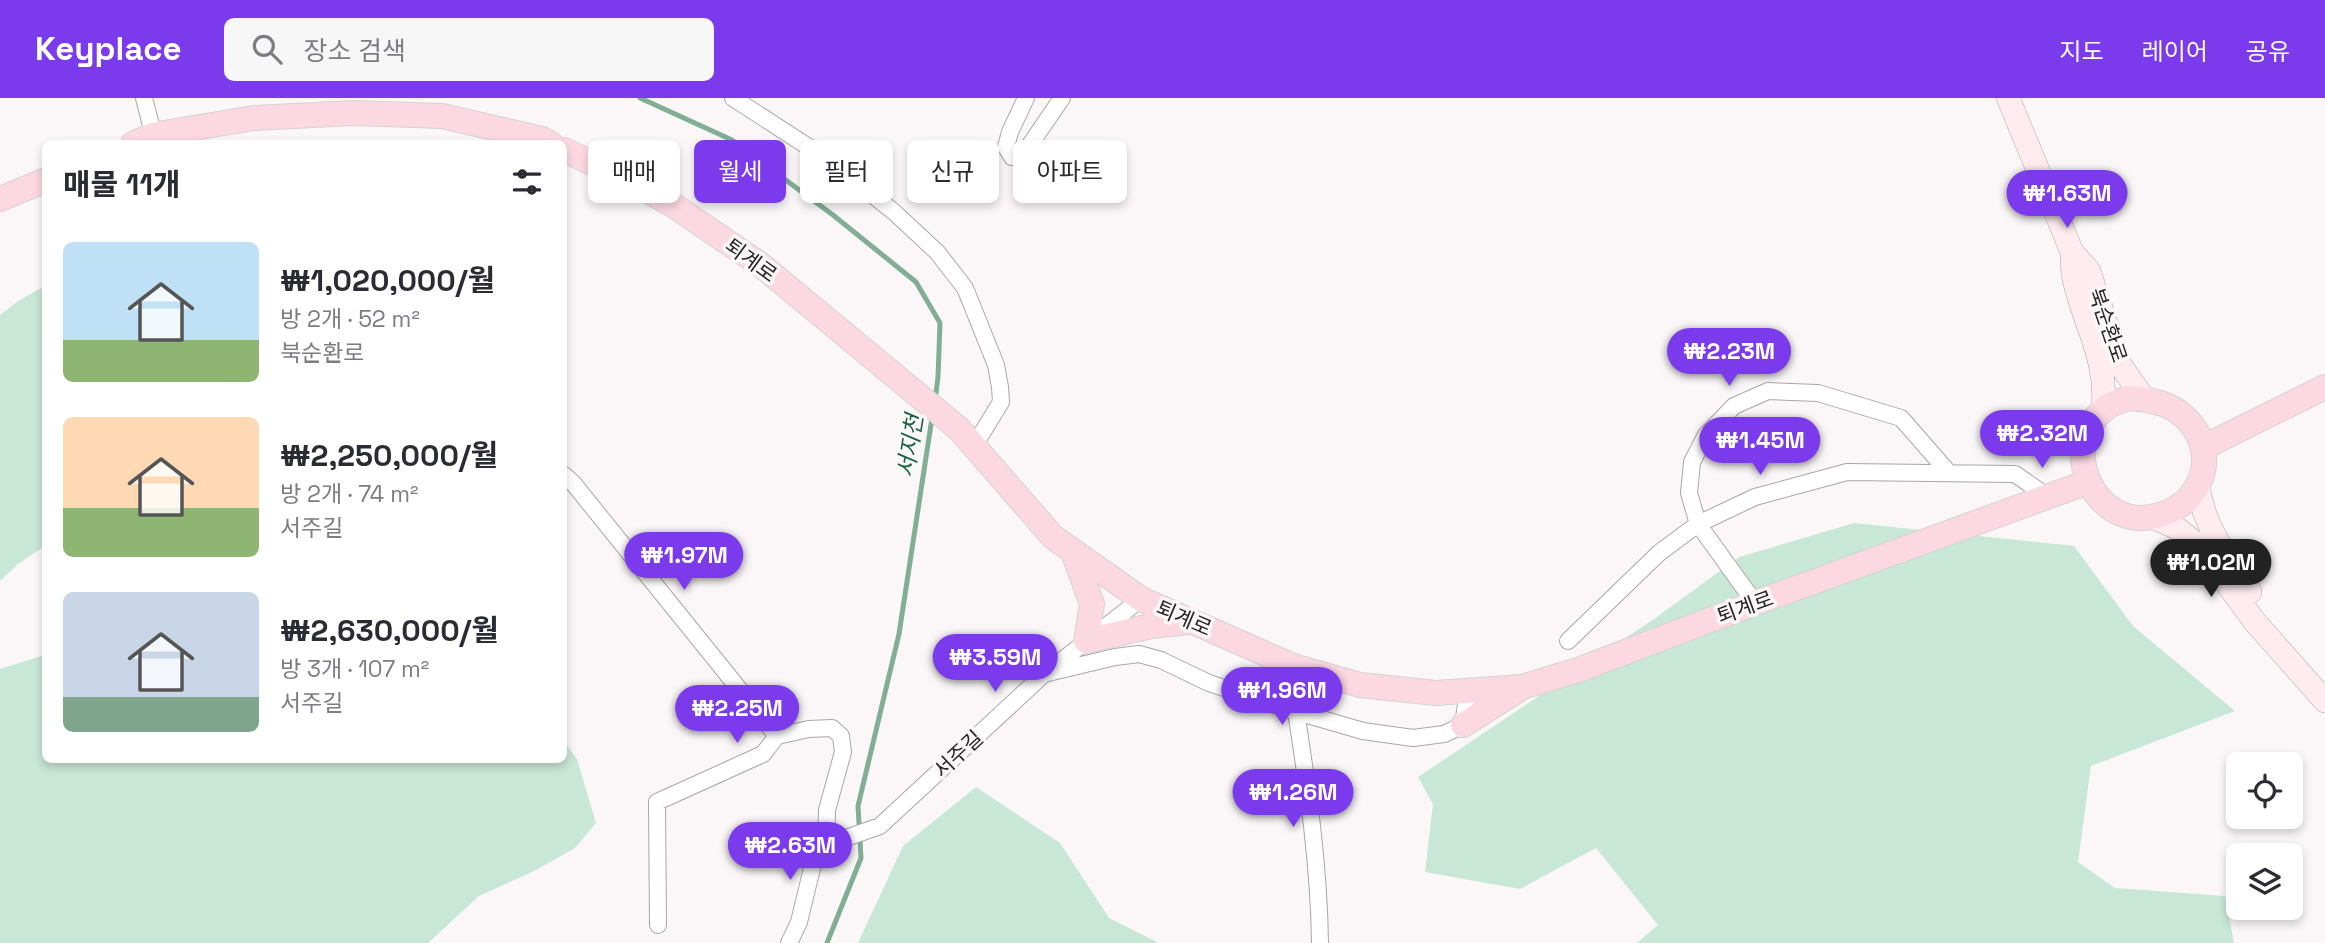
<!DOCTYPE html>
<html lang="ko">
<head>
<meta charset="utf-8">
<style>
  body { margin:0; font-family:"Space Grotesk","Noto Sans KR",sans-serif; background:#f7f7f7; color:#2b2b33; height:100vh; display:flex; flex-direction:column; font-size:26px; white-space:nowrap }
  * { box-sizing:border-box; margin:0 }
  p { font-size:23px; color:#7c7c81 }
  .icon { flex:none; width:38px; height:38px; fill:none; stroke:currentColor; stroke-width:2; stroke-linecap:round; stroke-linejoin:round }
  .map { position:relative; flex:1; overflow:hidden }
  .side { position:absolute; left:42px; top:42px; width:525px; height:623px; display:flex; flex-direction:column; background:#fff; border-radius:10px; box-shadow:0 4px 10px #0003 }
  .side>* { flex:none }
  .banner { position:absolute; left:588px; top:42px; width:665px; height:63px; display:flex; gap:14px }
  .tools { position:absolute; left:2226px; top:654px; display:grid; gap:14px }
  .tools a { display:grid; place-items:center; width:77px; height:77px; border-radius:10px; background:#fff; box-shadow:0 4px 10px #0003; font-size:35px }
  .price { position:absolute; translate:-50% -60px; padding:0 16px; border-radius:24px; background:#7c3aed; color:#fff; font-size:23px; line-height:46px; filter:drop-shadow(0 2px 4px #0008) }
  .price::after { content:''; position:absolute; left:50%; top:42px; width:21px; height:16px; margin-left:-10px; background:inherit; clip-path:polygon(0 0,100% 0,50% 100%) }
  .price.active { background:#222; color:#fff }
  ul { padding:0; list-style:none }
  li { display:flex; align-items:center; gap:21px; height:175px; padding:0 21px }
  li span { display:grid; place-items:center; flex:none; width:196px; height:140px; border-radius:10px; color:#555 }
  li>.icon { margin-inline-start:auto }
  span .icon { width:84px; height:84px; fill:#fffc; stroke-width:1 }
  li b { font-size:30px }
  h2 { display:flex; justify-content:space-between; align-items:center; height:84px; padding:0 21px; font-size:30px }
  .tag { padding:0 24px; border-radius:10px; background:#fff; box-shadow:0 4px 10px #0003; font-size:24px; line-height:63px }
  .tag.active { background:#7c3aed; color:#fff }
  header { display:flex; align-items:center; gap:42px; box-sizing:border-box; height:98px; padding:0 35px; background:#7c3aed; color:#fff }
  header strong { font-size:33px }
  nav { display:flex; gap:38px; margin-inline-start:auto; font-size:24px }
  .search { width:490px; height:63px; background:#f7f7f7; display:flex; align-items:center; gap:18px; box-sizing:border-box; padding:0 24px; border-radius:10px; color:#7c7c81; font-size:26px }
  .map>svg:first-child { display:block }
  .green { fill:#c8e7d6 }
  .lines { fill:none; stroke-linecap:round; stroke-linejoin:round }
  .stream { stroke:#82ae96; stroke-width:5 }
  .street-casing { stroke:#aaa6a7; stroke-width:18 }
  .secondary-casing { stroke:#aaa6a7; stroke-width:24 }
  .primary-casing { stroke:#d4d3d4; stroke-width:26 }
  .street { stroke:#fff; stroke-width:16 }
  .secondary { stroke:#feecf1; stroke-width:23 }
  .primary { stroke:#fcd8e3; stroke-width:24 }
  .labels { text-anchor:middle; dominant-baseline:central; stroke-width:7; stroke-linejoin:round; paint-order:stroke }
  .street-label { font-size:21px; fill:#272526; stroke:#fbf7f8 }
  .water-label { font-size:23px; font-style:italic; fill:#176344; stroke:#fbf7f8 }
</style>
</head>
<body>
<header>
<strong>Keyplace</strong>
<div class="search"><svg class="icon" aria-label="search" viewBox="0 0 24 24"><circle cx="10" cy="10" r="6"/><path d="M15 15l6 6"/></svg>장소 검색</div>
<nav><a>지도</a><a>레이어</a><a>공유</a></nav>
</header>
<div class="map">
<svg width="2325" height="845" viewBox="0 0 2325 845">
  <rect width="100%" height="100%" fill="#fbf7f8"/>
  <!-- green -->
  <path class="green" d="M45,188V448L18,466L0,483V217L18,203Z
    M1854,425L2074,448L2133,528L2235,613L2091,668L2078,764L2115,790L2225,798L2234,845H1637L1658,827L1596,750L1520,791L1425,774L1433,706L1418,679L1654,521L1739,459Z
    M45,557L46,662H564V643L577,661L596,725L575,750L534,773L479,798L428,845H0V571Z
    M976,689L1060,745L1109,820L1159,845H858L903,748Z"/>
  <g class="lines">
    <!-- stream -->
    <path class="stream" d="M640,0L732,42L833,117L916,184L940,225L938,279L935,303
      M827,845L861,760L858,708L899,536L932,320"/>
    <defs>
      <path id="street" d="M144,0L155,43
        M733,0L827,61L894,114L937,154L965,190L996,267L1000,289L1001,304L974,348
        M1026,0L1010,34L1006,49L1012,59L1023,57L1062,0
        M564,377L573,385L777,638
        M1755,505L1698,426L1689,395L1692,364L1706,337L1734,308L1768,293L1818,295L1901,320L1949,375
        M1568,543L1659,455L1698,426L1755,399L1847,374L2015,376L2048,399
        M1048,575L1115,559L1139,556L1161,562L1209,585L1287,611L1363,633L1413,640L1444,636L1463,627L1468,593
        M1296,614C1308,690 1319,768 1320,845
        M658,827L657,704L763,656L777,638L809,631L832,630L841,638L843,654L827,712L826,747L880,728L1043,577L1141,501
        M789,845L799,824L815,758L826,747"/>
      <path id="secondary" d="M2008,0L2072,154
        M2103,313C2108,260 2085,230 2074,181C2072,172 2072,163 2072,154L2089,173L2119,265L2144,301
        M2198,387C2203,428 2228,460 2250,494
        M2152,419L2175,429L2199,448L2255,524L2325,603"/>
      <path id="primary" d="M133,46L152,37L254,20L353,15L442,18L542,41L551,46
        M564,52L629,82L676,109L761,167L959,331L1053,439L1141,501L1293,568L1360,587L1436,595L1522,589L1578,572L1755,505L2088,384
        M0,101L46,82
        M2127,300C2144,301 2163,303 2177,313C2202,330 2212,363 2197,388C2189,403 2176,412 2160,417C2096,437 2054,348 2107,309C2113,305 2121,303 2127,300Z
        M2204,349L2325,289
        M1073,454L1092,506L1086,543L1151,528L1189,524
        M1463,627L1518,592"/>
    </defs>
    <!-- street casing -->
    <use href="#street" class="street-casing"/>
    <!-- secondary casing -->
    <use href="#secondary" class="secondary-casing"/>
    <!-- primary casing -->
    <use href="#primary" class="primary-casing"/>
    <!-- street -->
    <use href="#street" class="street"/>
    <!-- secondary -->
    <use href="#secondary" class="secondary"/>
    <!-- primary -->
    <use href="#primary" class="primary"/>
  </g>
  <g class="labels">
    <!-- street labels -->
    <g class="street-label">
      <text transform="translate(751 162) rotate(36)">퇴계로</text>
      <text transform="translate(2108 227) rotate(71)">북순환로</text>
      <text transform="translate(1745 509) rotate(-20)">퇴계로</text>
      <text transform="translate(1184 520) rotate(23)">퇴계로</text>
      <text transform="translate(958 656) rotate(-43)">서주길</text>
    </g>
    <!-- water labels -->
    <g class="water-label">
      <text transform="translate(910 348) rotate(-81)">서지천</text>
    </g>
  </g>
</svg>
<div class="tools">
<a><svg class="icon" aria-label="locate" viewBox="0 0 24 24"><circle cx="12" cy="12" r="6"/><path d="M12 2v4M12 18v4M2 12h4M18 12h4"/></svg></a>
<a><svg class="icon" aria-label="layers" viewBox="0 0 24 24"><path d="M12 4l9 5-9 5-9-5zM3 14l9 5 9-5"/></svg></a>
</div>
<b class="price" style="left:2067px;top:132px">₩1.63M</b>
<b class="price" style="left:1729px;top:290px">₩2.23M</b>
<b class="price" style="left:2042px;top:372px">₩2.32M</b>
<b class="price" style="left:1760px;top:379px">₩1.45M</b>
<b class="price" style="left:684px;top:494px">₩1.97M</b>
<b class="price active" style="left:2211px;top:501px">₩1.02M</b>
<b class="price" style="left:995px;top:596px">₩3.59M</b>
<b class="price" style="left:1282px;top:629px">₩1.96M</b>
<b class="price" style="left:737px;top:647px">₩2.25M</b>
<b class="price" style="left:1293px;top:731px">₩1.26M</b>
<b class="price" style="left:790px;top:784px">₩2.63M</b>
<div class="banner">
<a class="tag">매매</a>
<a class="tag active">월세</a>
<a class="tag">필터</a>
<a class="tag">신규</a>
<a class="tag">아파트</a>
</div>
<section class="side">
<h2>매물 11개<svg class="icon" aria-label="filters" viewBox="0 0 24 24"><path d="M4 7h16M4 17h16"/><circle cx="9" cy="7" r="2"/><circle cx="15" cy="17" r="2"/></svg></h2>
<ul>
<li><span style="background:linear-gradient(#bfe0f5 70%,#8fb573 0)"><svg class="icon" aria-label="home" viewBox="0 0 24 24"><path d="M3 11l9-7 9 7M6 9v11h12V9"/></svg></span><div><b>₩1,020,000/월</b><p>방 2개 · 52 m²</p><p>북순환로</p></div></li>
<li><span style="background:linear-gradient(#ffd9b3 65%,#8fb573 0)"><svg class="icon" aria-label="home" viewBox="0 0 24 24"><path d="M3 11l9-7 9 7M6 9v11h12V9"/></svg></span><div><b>₩2,250,000/월</b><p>방 2개 · 74 m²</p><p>서주길</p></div></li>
<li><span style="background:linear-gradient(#c9d6e8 75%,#7fa58c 0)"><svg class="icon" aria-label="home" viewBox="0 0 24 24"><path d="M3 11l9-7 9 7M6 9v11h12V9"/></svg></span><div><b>₩2,630,000/월</b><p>방 3개 · 107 m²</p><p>서주길</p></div></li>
</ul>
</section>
</div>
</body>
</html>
